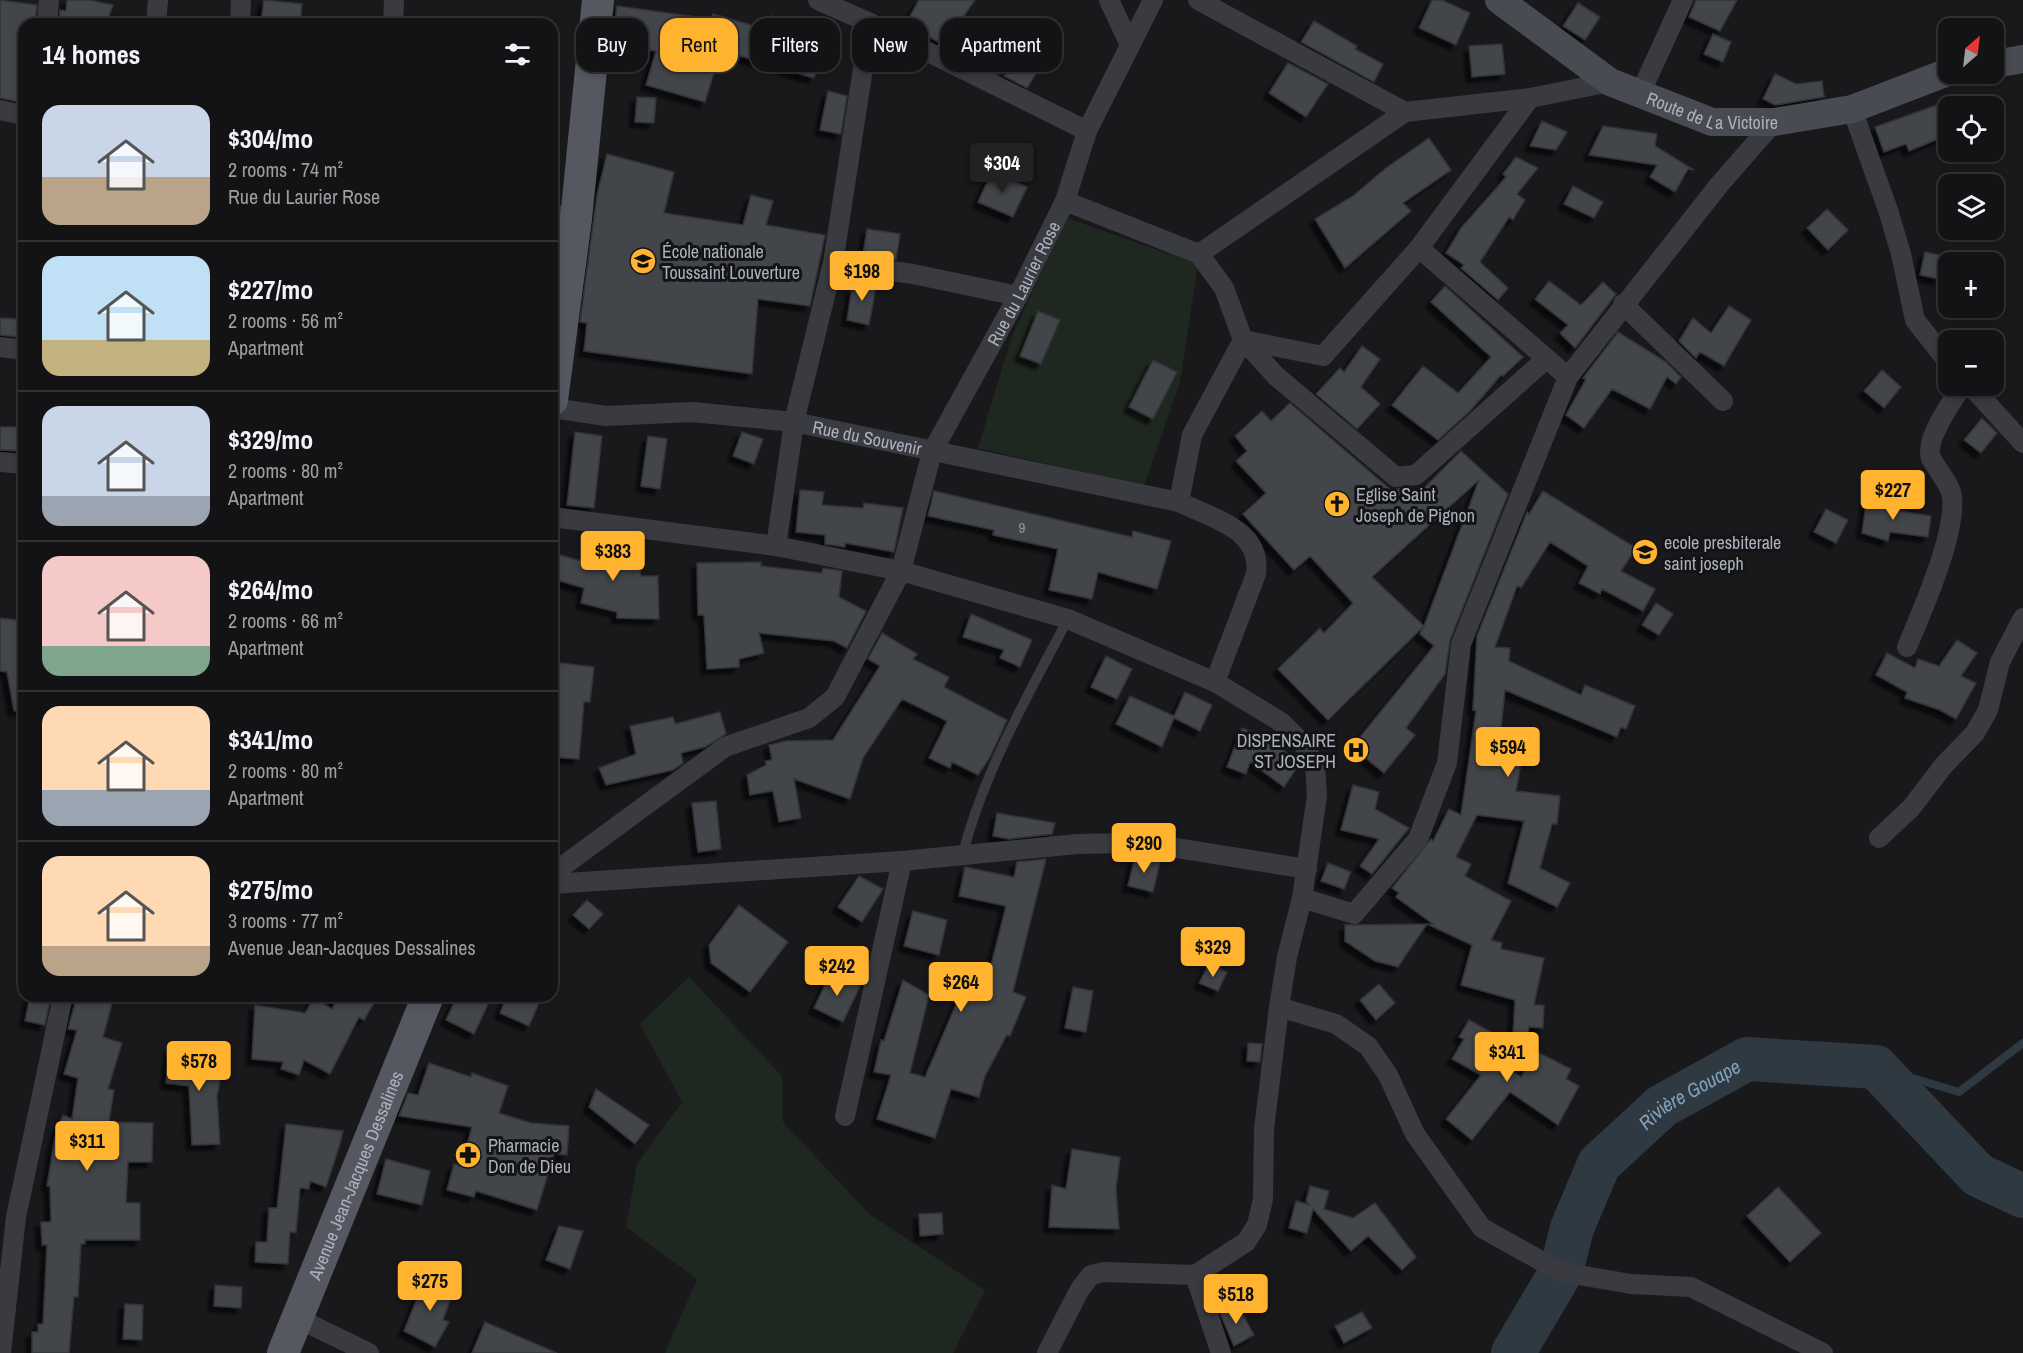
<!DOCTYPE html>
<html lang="en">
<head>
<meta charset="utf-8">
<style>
  body { margin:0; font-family:"Archivo Narrow",sans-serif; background:#1c1c1e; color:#f1f3f6; height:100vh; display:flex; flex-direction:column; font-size:22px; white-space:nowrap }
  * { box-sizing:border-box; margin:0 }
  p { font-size:20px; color:#9d9ea0 }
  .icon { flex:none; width:33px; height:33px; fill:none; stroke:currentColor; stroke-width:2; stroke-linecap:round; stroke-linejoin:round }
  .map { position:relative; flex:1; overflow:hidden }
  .drawer { position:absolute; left:18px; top:18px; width:540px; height:984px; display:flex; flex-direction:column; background:#131315; border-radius:18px; box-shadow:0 3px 9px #0003,0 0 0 2px #323234 }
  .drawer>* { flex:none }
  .top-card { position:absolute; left:576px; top:18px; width:570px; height:54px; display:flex; gap:12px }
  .needle { width:39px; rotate:28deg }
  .buttons { position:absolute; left:1938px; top:18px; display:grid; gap:12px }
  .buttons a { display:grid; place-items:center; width:66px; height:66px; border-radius:12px; background:#131315; box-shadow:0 3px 9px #0003,0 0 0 2px #323234; font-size:30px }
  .price { position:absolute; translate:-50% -51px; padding:0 14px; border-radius:6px; background:#ffb32e; color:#111; font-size:20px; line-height:39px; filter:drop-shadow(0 2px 3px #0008) }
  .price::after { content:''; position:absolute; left:50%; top:36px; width:18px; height:14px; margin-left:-9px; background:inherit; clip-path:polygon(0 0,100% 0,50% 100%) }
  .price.on { background:#222; color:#fff }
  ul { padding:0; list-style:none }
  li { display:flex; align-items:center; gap:18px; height:150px; padding:0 24px }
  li+li { border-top:2px solid #323234 }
  li span { display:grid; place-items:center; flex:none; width:168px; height:120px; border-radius:18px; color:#555 }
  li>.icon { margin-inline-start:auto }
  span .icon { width:72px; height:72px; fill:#fffc; stroke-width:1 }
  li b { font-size:26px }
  h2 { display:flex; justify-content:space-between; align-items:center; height:72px; padding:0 24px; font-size:26px }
  .pill { padding:0 21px; border-radius:18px; background:#131315; box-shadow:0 3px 9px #0003,0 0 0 2px #323234; font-size:21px; line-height:54px }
  .pill.on { background:#ffb32e; color:#111 }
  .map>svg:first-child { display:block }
  .green { fill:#1f2820 }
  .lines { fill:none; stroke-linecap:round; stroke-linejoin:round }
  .stream { stroke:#2e3942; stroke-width:8 }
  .river { stroke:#2e3942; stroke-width:44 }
  .building { fill:#434449; stroke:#333338; stroke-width:1.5; fill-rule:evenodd; filter:url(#shadow) }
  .lane { stroke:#3a3b41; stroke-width:10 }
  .street { stroke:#3a3b41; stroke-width:20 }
  .secondary { stroke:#484b52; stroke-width:28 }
  .primary { stroke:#565861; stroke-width:32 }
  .labels { text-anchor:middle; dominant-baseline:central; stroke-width:6; stroke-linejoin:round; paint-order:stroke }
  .number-label { font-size:15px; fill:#9196a0 }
  .street-label { font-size:18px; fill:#abb1bd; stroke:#141417 }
  .poi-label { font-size:18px; fill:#abb1bd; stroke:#141417; text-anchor:start }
  .water-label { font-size:20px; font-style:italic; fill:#80a0ba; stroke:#141417 }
</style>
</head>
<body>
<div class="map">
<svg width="2023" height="1353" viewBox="0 0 2023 1353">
  <defs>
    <filter id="shadow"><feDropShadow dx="-5.5" dy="5.5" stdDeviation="1.5" flood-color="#0009"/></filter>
  </defs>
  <rect width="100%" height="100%" fill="#19191c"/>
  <!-- green -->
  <path class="green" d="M1067,218L1198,264L1180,382L1144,486L978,448L1012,336Z
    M689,977L782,1076L783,1122L869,1214L985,1290L953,1353H665L697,1279L626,1227L637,1164L682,1102L640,1024Z"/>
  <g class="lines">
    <!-- stream -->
    <path class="stream" d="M1876,1067L1959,1092L2023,1043"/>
    <!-- river -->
    <path class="river" id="s1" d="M1513,1353L1561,1272L1572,1228L1599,1164L1662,1106L1747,1059L1876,1067L1978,1175L2023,1196"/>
  </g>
  <!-- building -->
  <path class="building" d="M0,0L37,5L35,24H24V103L0,98Z
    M67,0H89L113,5L106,24H59L60,10L66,11Z
    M264,0L302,4L300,24L261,22Z
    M919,0H975L959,23L965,27L950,49L923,33L922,35L904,27Z
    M1432,0H1442L1470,13L1456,45L1419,28Z
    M1696,0H1737L1720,31L1689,17Z
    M1578,3L1600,17L1585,40L1563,26Z
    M617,6L711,19L713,14L768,30L772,16L828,35L814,78L737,55L734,65L718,60L705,102L646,85L656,51L612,45Z
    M1314,21L1357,46L1355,49L1383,64L1374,82L1301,42Z
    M1713,34L1731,42L1723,62L1704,54Z
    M1035,37L1052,48L1027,88L1004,76Z
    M1502,44L1505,74L1472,77L1469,46Z
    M1288,63L1328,84L1306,117L1269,93Z
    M1775,74L1796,84L1822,81L1824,97L1775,105L1763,99Z
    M828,91L847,96L841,134L820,130Z
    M637,97L656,98L654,123L635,122Z
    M1948,101V135L1909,151L1906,144L1884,152L1875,127Z
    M1542,121L1567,132L1556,150L1530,146Z
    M1603,126L1657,134L1655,146L1694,170L1688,169L1675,192L1650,177L1657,165L1589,155Z
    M1429,138L1451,170L1403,203L1411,211L1345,268L1315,219L1353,196L1386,168Z
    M607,154L674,172L664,213L743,225L751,195L773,201L766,225L825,235L810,306L758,299L752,374L584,351L587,323L580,322L597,195Z
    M1516,157L1538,168L1517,194L1525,200L1513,220L1509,217L1480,262L1508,288L1498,300L1461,268L1464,265L1446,253L1461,228L1506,177L1503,174Z
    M992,171L1027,187L1013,217L978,202Z
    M1573,186L1603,202L1594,218L1564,204Z
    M1827,209L1848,230L1828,250L1807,228Z
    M867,229L900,234L896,260L863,255Z
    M1925,252L1944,256L1939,279L1920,275Z
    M860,279L877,281L869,325L847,320L852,288L858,289Z
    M1549,281L1581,305L1603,282L1616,294L1575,348L1560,333L1568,325L1535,299Z
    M1445,286L1523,357L1503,376L1501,375L1470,411L1438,440L1392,405L1423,366L1458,393L1491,357L1431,302Z
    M1729,306L1751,320L1724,366L1700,352L1696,358L1679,341L1693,318L1711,333Z
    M1038,311L1060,320L1041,364L1020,356Z
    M0,318L19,319L18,337L0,335Z
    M1618,332L1666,362L1681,377L1676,384L1667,377L1650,409L1612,389L1584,428L1566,415L1586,379L1583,378Z
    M1362,346L1380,359L1361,387L1380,404L1357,429L1316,394L1340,368L1344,372Z
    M1153,360L1177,372L1153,419L1129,407Z
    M1882,370L1901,387L1884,408L1864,391Z
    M1290,403L1391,490L1405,488L1414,498L1461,451L1508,494L1450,640L1445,674L1406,728L1415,735L1384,773L1352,747L1434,646L1420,634L1423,627L1328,720L1278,669L1320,628L1324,633L1353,603L1310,556L1294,570L1243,514L1266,493L1236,461L1247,451L1235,436L1262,411L1271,421ZM1479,480L1424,626L1372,577Z
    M1982,418L1997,433L1981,453L1964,440Z
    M0,427H24V451L0,450Z
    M575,432L602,436L594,508L567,505Z
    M742,432L763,439L754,464L733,456Z
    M648,436L667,439L660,489L641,486Z
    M800,490L824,492L822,505L863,508L864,503L903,508L894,552L845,543V547L825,544V535L796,532Z
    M934,491L1132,537L1133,531L1171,541L1157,589L1098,572L1092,599L1049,590L1058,549L993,535L994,530L928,516Z
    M1543,491L1636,548L1621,571L1655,589L1643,611L1602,589L1600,594L1579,583L1588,566L1550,542L1521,588L1517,586L1495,647L1510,648L1509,661L1581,695L1585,685L1635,706L1626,729L1621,727L1617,737L1505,690L1498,759L1521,763L1516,791L1560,796L1557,824H1552L1540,868L1570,883L1557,907L1508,883L1524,821L1477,815L1456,857L1471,864L1465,876L1511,901L1491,940L1502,943L1501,949L1544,958L1534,1005H1544L1543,1028L1529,1027L1523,1056L1512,1054L1515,1000L1461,985L1472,945L1427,924L1398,967L1375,961L1345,941V925L1433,924L1396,897L1399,893L1392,888L1431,839L1433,841L1449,809L1461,815L1476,711L1473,710L1477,636L1527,512L1529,514Z
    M1867,498L1895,502L1893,510L1931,516L1928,537L1890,532L1888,541L1862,533Z
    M1826,509L1848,520L1836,543L1814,532Z
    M636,545L641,576H658L659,619L617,618V612L581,603L584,588L553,579L560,555L584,562L597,550Z
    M761,562V566L822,573L823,568L842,571L839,597L866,611L847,648L834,641L759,633L764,653L739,659V667L707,669L704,615H698L697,563Z
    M1656,603L1673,614L1659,635L1642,625Z
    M971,614L1032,640L1020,667L1000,658L1004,650L963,637Z
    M0,618L24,621V710L14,711L7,672L0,671Z
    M882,633L917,654L913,659L949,677L944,687L1007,720L990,757L978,775L952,762L950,768L929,758L947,721L902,699L863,758L850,799L794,779L801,818L779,822L773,791L750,795L747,775L766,765L765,761L772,760L769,745L786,741L833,740L880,666L868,659Z
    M1957,640L1977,653L1961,676L1976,683L1956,719L1940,710L1905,698L1907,692L1876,675L1887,653L1915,668L1918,659L1939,666Z
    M1106,656L1132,669L1117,699L1091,687Z
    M552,662L594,667L590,702H584L579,759L552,757Z
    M1185,692L1212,705L1200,731L1174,718L1162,747L1116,724L1130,696L1174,716Z
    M720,712L726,734L705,747L681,753L683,763L673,770L606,785L599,768L636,754L630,726L673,717L675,724Z
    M1242,728L1266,737L1300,763L1284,787L1250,762L1246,774L1227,767Z
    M1353,785L1379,792L1375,809L1409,828L1372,874L1360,866L1379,839L1341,830Z
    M716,801L721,849L698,852L692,803Z
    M997,813L1055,823L1052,834L1009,839L993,836Z
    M1135,856L1160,862L1153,892L1128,886Z
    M1046,859L1013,992L1026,997L1010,1036L1007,1035L985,1076L979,1097L951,1089L935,1138L877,1119L891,1075L874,1072L881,1040L884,1041L903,980L929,995L910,1073L925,1077L969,974L987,981L1006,906L959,896L965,867L1014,877L1017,862Z
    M1328,863L1351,872L1344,889L1321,881Z
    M859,876L883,889L862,922L838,907Z
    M587,900L603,914L589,929L573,915Z
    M739,905L788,942L750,992L711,963L709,945Z
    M913,911L947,920L939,955L904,946Z
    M1209,964L1227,972L1218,991L1199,983Z
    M831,972L860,986L843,1022L814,1008Z
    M1379,984L1395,1003L1376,1020L1360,1000Z
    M1073,987L1093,991L1086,1032L1065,1028Z
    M30,996L50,999L45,1025L25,1021Z
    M77,996H114L103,1037L122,1043L108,1089L114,1090L109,1122L153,1123L152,1162H128L126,1203H140V1240H85V1244H81L78,1297H74L69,1353H32V1332H38V1324H43L47,1245H42L41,1222H51L50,1186H47L55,1137L63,1115L72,1119L78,1078L64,1074L77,1030L68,1029Z
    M324,996H378L364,1020L359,1017L330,1074L304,1060L299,1075L281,1069L283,1062L252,1059L255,1005L305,1013L314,998L332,1009L335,1003Z
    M457,996H492L474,1034L446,1020Z
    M507,996H542L529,1026L500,1013Z
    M1469,1020L1500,1037L1490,1055L1521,1077L1537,1052L1571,1069L1566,1079L1579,1086L1558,1125L1510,1092L1472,1140L1446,1119L1481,1075L1452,1059L1464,1039L1459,1037Z
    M1248,1043L1262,1044L1260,1062L1247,1061Z
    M170,1049L195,1052V1055L224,1062L217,1096L220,1144L192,1145L189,1086L166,1083Z
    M429,1063L471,1077L472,1073L508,1086L499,1113L531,1123L569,1126L567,1155L554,1154L537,1210L476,1191L474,1197L447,1190L454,1164L461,1166L472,1127L399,1116L408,1093L418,1095Z
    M596,1089L649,1125L635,1144L589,1107Z
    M286,1124L343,1131L340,1144L326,1187L310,1181L309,1189L300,1188L296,1233L290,1232L288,1264L255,1262L256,1242H267L269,1208H277Z
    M1072,1149L1120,1157L1116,1189L1119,1229L1049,1227L1052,1185L1066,1189Z
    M386,1159L430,1171L422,1205L377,1194Z
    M1310,1186L1329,1191L1324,1209L1353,1218L1375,1203L1416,1257L1402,1270L1368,1236L1351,1251L1313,1209L1307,1233L1289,1228L1296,1201L1310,1205L1306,1201Z
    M1778,1187L1821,1233L1790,1262L1747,1216Z
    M942,1213L943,1234L920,1236L919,1214Z
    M559,1226L583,1231L570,1269L546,1260Z
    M426,1276L455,1287L443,1320L449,1322L435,1347L404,1331Z
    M215,1285L242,1287L241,1308L214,1306Z
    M125,1304L143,1305L142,1340L123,1339Z
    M1237,1304L1254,1335L1234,1346L1220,1313Z
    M1362,1312L1372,1328L1344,1343L1335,1326Z
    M485,1322L557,1353H472Z"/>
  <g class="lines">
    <!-- lane -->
    <path class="lane" d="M962,857C983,773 1028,695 1068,619"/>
    <!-- street -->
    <g class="street">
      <path d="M818,0L870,23L1087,131"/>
      <path d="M1109,0L1130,45"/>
      <path d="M1198,0L1405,112L1530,98L1610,82"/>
      <path d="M47,24L49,0"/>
      <path d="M156,24L158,0"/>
      <path d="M240,24L241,0"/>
      <path d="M393,24L394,0"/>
      <path d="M1640,94L1683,0"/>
      <path d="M1852,109L1888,210L1901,254L1915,320L1948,362"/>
      <path d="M0,110L24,115"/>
      <path d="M1774,122L1719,185L1568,377L1461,644L1447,763L1418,839L1354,914L1302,898L1287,957L1279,1007L1336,1024L1368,1046L1388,1075L1415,1134L1482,1228L1561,1272L1631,1284L1691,1287L1823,1353"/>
      <path d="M1065,201L1199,254L1405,112"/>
      <path d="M552,214L576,219"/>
      <path d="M1419,248L1568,377"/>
      <path d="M1199,254L1224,288L1243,340L1276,376L1396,477L1416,475L1546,359"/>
      <path d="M833,263L913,274L1018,296"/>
      <path d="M1623,304L1723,401"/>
      <path d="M1243,340L1323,356L1419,248L1530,98"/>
      <path d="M0,347L24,350"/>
      <path d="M1971,386L2023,443"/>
      <path id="s2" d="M552,408L606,416L692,412L794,422L1179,502"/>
      <path d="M0,462L24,464"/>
      <path d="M552,517L776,546L901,571L1068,619L1215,682L1281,722L1305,746L1315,767L1317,796L1302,898"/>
      <path d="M776,546L794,422L833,263L870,23"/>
      <path d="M1907,647C1922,611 1956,535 1952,497C1951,485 1938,471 1932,460C1922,442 1952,402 1962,386"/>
      <path d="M1215,682L1256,574C1262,529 1213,519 1179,502L1192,435L1243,340"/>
      <path d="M1879,838L1911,808L1944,765L1975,733L1988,710L2000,662L2023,618"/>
      <path id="s3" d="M552,874L725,747L809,718L835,697L901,571L932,452L1018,296L1065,201L1087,131L1153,0"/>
      <path d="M552,884L902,861L1077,844L1125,843L1158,845L1307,869"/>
      <path d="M845,1116L902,861"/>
      <path d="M297,1318L369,1353"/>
      <path d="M1,1353L16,1217L63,996"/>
      <path d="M1047,1353L1080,1289L1091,1275L1104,1272L1195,1275"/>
      <path d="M1221,1353L1195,1275L1246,1242L1257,1225L1263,1199L1264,1129L1279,1007"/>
    </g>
    <!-- secondary -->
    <g class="secondary">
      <path id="s4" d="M1499,0L1610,82L1712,122H1774L1852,109L1948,72"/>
      <path d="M1994,64L2023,59"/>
    </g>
    <!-- primary -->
    <g class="primary">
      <path d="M552,400L576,219L598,0"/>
      <path id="s5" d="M283,1353L428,996"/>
    </g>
  </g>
  <!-- icons -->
  <defs>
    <symbol id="school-disc" viewBox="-11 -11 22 22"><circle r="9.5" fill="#ffb32e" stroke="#141417"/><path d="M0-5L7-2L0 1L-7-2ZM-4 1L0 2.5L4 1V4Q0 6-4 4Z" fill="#111"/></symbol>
    <symbol id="church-disc" viewBox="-11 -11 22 22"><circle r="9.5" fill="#ffb32e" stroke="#141417"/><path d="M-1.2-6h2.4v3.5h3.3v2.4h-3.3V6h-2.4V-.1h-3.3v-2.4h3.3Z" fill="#111"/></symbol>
    <symbol id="hospital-disc" viewBox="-11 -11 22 22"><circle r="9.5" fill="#ffb32e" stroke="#141417"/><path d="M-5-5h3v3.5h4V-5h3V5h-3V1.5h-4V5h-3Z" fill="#111"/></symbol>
    <symbol id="pharmacy-disc" viewBox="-11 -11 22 22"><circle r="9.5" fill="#ffb32e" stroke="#141417"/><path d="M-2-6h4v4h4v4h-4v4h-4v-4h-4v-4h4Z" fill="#111"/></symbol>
  </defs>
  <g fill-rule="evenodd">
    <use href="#school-disc" x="628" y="246" width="30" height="30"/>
    <use href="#church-disc" x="1322" y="489" width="30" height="30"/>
    <use href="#school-disc" x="1630" y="537" width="30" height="30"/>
    <use href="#hospital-disc" x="1341" y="735" width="30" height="30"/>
    <use href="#pharmacy-disc" x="453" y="1140" width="30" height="30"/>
  </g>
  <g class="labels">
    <!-- number labels -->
    <g class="number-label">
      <text x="1022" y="527">9</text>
    </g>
    <!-- street labels -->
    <g class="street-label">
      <text stroke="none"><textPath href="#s4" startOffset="246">Route de La Victoire</textPath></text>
      <text stroke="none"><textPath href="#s3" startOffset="794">Rue du Laurier Rose</textPath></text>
      <text stroke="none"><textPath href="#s2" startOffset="318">Rue du Souvenir</textPath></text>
      <text stroke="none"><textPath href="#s5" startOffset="192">Avenue Jean-Jacques Dessalines</textPath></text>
    </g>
    <!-- poi labels -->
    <g class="poi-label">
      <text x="662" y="251">École nationale<tspan x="662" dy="21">Toussaint Louverture</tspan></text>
      <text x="1356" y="494">Eglise Saint<tspan x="1356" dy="21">Joseph de Pignon</tspan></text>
      <text x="1664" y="542">ecole presbiterale<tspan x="1664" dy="21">saint joseph</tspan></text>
      <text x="1336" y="740" text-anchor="end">DISPENSAIRE<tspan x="1336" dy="21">ST JOSEPH</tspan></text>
      <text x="488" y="1145">Pharmacie<tspan x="488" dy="21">Don de Dieu</tspan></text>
    </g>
    <!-- water labels -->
    <g class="water-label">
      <text stroke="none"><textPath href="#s1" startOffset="324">Rivière Gouape</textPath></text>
    </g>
  </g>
</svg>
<div class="buttons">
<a><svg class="needle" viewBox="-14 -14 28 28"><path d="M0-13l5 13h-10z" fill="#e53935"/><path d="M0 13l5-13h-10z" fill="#9d9ea0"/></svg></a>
<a><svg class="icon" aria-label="locate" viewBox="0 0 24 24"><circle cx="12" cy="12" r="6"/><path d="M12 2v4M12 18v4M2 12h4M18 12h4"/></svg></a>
<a><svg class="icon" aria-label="layers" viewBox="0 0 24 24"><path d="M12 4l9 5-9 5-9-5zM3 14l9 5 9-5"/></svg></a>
<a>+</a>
<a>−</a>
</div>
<b class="price on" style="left:1002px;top:194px">$304</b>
<b class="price" style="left:862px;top:302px">$198</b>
<b class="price" style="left:1893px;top:521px">$227</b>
<b class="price" style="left:613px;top:582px">$383</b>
<b class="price" style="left:1508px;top:778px">$594</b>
<b class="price" style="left:1144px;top:874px">$290</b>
<b class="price" style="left:1213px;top:978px">$329</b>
<b class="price" style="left:837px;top:997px">$242</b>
<b class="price" style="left:961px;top:1013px">$264</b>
<b class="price" style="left:1507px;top:1083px">$341</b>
<b class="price" style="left:199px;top:1092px">$578</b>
<b class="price" style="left:87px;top:1172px">$311</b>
<b class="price" style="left:430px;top:1312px">$275</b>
<b class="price" style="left:1236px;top:1325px">$518</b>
<div class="top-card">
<a class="pill">Buy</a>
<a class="pill on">Rent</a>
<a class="pill">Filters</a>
<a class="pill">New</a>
<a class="pill">Apartment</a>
</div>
<section class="drawer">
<h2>14 homes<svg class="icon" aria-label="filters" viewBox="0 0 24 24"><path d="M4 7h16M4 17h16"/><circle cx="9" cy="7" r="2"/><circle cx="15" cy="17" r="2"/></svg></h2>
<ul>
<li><span style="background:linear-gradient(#c9d6e8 60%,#b9a48a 0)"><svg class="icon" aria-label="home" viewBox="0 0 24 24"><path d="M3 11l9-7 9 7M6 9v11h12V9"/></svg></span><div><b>$304/mo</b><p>2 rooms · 74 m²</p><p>Rue du Laurier Rose</p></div></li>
<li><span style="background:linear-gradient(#bfe0f5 70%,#c2b280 0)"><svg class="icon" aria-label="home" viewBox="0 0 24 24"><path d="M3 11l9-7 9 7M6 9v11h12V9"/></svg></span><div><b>$227/mo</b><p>2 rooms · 56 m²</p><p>Apartment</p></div></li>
<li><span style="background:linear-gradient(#c9d6e8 75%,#9aa5b1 0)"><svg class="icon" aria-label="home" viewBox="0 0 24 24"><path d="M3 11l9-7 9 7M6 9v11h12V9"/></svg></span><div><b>$329/mo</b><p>2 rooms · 80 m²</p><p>Apartment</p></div></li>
<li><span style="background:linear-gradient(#f6c9c9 75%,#7fa58c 0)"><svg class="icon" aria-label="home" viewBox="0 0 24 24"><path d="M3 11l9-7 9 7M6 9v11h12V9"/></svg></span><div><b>$264/mo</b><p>2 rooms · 66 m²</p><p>Apartment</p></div></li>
<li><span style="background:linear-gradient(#ffd9b3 70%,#9aa5b1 0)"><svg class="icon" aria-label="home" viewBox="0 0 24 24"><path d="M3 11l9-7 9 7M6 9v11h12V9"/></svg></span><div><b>$341/mo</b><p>2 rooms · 80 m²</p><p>Apartment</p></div></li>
<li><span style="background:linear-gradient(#ffd9b3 75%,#b9a48a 0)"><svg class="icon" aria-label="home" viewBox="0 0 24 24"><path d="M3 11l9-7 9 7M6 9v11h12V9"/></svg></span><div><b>$275/mo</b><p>3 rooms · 77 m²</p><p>Avenue Jean-Jacques Dessalines</p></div></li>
</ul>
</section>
</div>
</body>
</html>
